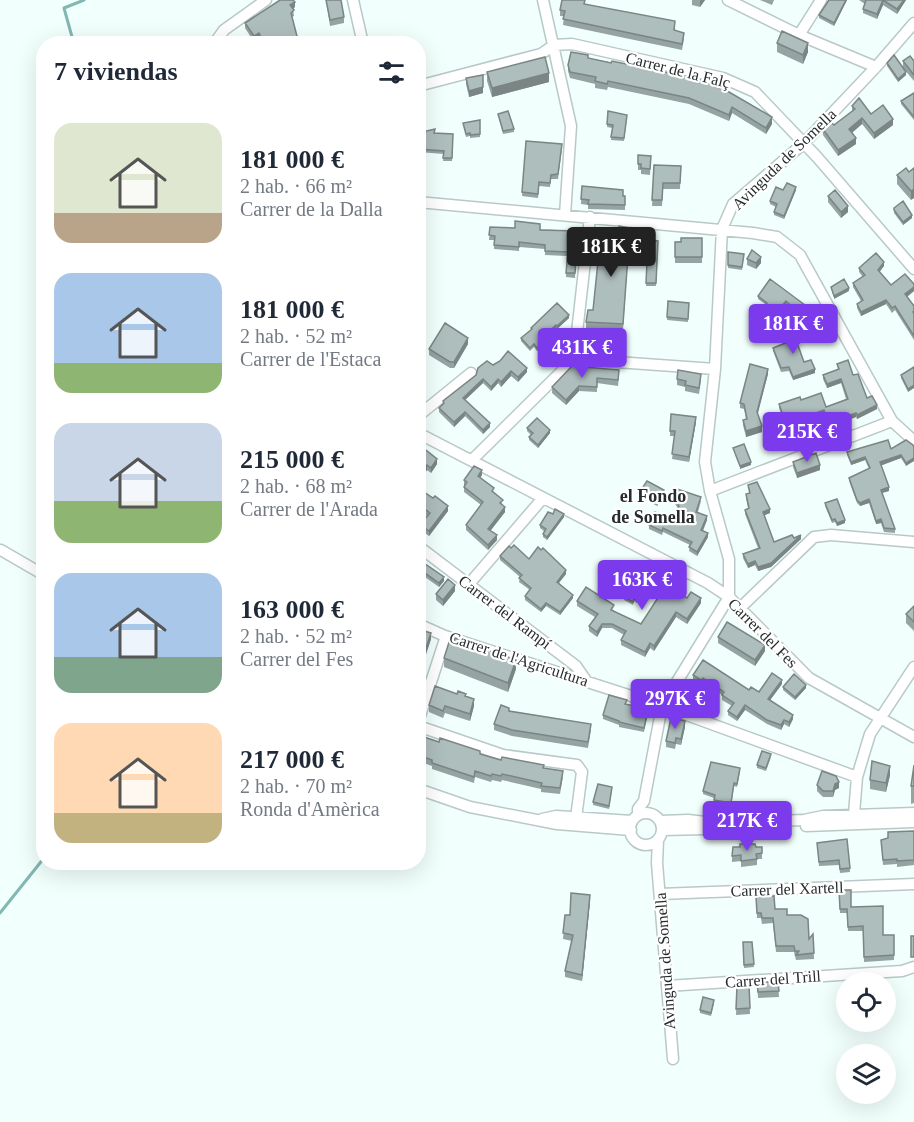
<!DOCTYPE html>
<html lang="es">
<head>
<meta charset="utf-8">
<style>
  body { margin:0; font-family:Georgia,serif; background:#f6f6f7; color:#1f2937; height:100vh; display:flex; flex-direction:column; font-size:22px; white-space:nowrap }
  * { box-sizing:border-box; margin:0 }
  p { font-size:20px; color:#747a83 }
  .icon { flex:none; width:33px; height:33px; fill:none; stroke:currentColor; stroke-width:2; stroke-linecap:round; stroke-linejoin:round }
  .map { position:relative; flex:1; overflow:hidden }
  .panel { position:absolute; left:36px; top:36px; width:390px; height:834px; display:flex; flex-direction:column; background:#fff; border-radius:24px; box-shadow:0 6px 24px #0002 }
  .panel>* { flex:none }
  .controls { position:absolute; left:836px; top:972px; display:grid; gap:12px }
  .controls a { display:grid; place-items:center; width:60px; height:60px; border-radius:50%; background:#fff; box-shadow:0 6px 24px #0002; font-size:30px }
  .price { position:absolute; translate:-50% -51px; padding:0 14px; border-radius:6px; background:#7c3aed; color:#fff; font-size:20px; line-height:39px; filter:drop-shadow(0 2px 3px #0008) }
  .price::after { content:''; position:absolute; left:50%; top:36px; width:18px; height:14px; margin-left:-9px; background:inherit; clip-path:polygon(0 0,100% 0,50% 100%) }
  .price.active { background:#222; color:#fff }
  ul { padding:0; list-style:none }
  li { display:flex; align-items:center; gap:18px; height:150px; padding:0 18px }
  li span { display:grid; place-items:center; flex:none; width:168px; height:120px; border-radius:18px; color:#555 }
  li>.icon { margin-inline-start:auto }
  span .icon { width:72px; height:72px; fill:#fffc; stroke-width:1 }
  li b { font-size:26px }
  h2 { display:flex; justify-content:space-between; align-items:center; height:72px; padding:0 18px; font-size:26px }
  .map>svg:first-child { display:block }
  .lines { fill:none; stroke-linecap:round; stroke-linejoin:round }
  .stream { stroke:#81b8b4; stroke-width:3 }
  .street-casing { stroke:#b9c9c7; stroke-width:13 }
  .street { stroke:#fff; stroke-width:10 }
  .wall { fill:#96a3a3 }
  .shaded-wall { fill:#7a8584 }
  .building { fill:#aebebd; stroke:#7a8584; stroke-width:1.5 }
  .labels { text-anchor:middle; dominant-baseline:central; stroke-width:4.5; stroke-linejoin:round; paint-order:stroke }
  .street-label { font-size:16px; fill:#262c2c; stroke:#fff }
  .neighbourhood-label { font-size:18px; font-weight:bold; fill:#262c2c; stroke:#fff }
</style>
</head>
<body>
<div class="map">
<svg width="914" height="1122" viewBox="0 0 914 1122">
  <rect width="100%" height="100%" fill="#f1fffd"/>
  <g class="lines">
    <!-- stream -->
    <path class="stream" d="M74,44L64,8L84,0
      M0,913L44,858"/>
    <defs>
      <path id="street" d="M353,0L363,44
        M543,0L571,126L565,215
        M728,0L799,35L876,67
        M799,35L821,0
        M214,44L224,30L266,0
        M418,86L541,54L554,45L572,44L723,78L755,92L817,157L914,269
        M418,202L753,233L777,237L800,255L892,421L914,441
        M574,359L715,369
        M418,416L471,373
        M418,433L708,583L729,597L809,678L914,737
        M472,460L574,359L590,217
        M710,491L892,421
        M418,546L576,666L587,682
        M1,550L44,575
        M469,584L543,498
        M739,609L814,537L831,535L914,542
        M418,624L445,636L662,706L857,777
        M419,719L445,639
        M418,726L503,755L577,765L582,772L576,818
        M418,789L470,807L557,824L631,830
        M630 829a16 16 0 1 1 32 0a16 16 0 1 1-32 0Z
        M638,814V809L644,801L662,706L729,597V559L710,491L705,462L715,369L722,229L733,204L804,143L876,67L914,23
        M854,814L857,777L870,734L914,667
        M542,819L556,816L632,821
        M661,821L688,820L714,823L804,820L823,816L914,813
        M806,826L914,822
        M662,830L704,829
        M658,840L657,863L673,1059
        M660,894L914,884
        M667,986L902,971L914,967"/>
    </defs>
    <!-- street casing -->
    <use href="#street" class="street-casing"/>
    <!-- street -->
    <use href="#street" class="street"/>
  </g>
  <!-- wall -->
  <path class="wall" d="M326,0L344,17V23L330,26Z
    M562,0H585V4L675,27V31L684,39L682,50L563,25L564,16H560V10Z
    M692,0H705L700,7L692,5Z
    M760,0H774L772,5Z
    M829,0H847L834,26L819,18V15Z
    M859,0H906L897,14L883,5L877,19L863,13V9L865,4Z
    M295,7L293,9L294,16L292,17L299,44H261L259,38L254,42L245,28V23Z
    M777,43L808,52L803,64L777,52Z
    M588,58L698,79L772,124L766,134L732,113L729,121L689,104L608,87L607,90L595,88V84L570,78L568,71V65Z
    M903,61H914V81L904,69L906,75L898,82L887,66V63L903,67Z
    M487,72L549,82L492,97L487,81Z
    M466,78L483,81V93L469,97L466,84Z
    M914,94V120L901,104V101Z
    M852,106L893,125L874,139L862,124L852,133L856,144L838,156L823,135V129L834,125L852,112Z
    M608,111L627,118L624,141L611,140L612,128L607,127Z
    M498,114L514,129V132L503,134Z
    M480,120V137L470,138V136L466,137L463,123Z
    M418,133H434L453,134L452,161H443L444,154L418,152Z
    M526,141L562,148L558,179H551L550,187L539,186L538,198L522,196Z
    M638,155L651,156L650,175L641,174V170H638Z
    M654,165L681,166L680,189H663L662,206H652Z
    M914,168L911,200L897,184V175L909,172Z
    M582,186L625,196V210L588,209V205L581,204Z
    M783,190H796L784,219L774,215V212L776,207L770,204V201Z
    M828,196L848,212L841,218L828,202Z
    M894,208L912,218L903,225L894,213Z
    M490,227L578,231L575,278L566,277L567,256L545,255V249L519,247V251L494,249V240H489Z
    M630,228L623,330L586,328V322L593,310L604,233L618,231Z
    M702,238V263H675V242Z
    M648,240L658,241L656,286H646Z
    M728,252L744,254L742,270L728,268Z
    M747,259L761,263L756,269L747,265Z
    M884,266L879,272L891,285L914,291L907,297L914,306V340L895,310L892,313L886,304L861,316L857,308V304L861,301L853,287V283L863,277L859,272V268Z
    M770,279L809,311L802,319L786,304L771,321L761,312V309L765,304L758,299V296Z
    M668,301L689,303L688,322L667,320Z
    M569,318L557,329L556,328L542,340L544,345L537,351L534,347L530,351L521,341V338L531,330V328Z
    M786,334L804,340L797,343L804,362L815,373L793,380L789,371L781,372L773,351V348L787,342Z
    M468,344L454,368H450L429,355V349Z
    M837,364L853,375L867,398L877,409L857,419L856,417L829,427L824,414L786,428L779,408V404L801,400L826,407L846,399L841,383L827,388L823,379V375L838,370Z
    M493,365L527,372L518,382L511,376L501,387L498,383L491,391L483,383L465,400L490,427L483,434L465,416L454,427L439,412V408L443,404V401Z
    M572,366L619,376L618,386L597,383V392L579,391L566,405L552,393V387Z
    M914,367L908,392L901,378V375Z
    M768,374L757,414L762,432L746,437L743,425V420L746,419L744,409L740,408V403Z
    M677,379L701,380L699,394L685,391V387L677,385Z
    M696,422L689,462L672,459L675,436H670V431Z
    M527,428L550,433L538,448L529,440V437L531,435L527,431Z
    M913,445L906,466L901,458L881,465L889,491L882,493L895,529V533L884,532L881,523L876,524L869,503L860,506L857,503L849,481V478L869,469L865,460L851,465L847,455V452L891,449Z
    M418,447L437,464L431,473L427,470L418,484Z
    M793,462L820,470L797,478L793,467Z
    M482,475L480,478L494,492L503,505L505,512L490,531L497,540L488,550L466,530V525L481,505L464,492V480Z
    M748,485L770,513L764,515L774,542L794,538L801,539L771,567L758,571L755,565L748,568L743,558V554L758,548L745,514V510L748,508L746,498V494L749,493Z
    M418,488L448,511L429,536L422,531L423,521L427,516L418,509Z
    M639,493H664L657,506L639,496Z
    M674,499L701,501L698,512L707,520L703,531L708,537L697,556L689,551L690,545L663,532L662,535L649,529V525L673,520L678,508L674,503Z
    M825,503L845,523L837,526L835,522L832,523L825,506Z
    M553,514L564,517L547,540L543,537V534L544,531L540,528V525Z
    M500,556L529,559L566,574L559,583L573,598L560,615L546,606L541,612L525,600V596L530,590L519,582L520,577L500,560Z
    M418,559L444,581L439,587L418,572Z
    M664,577L661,582L687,598L701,603L687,624L676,617L654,651L650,648L645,657L621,645V640L624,635L612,628H602L597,637L589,631V626L595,617L577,606V601L614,610V611L641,624L659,596L639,584V579Z
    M455,591L443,606L436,600V594Z
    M643,591L637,603L634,601L633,605L624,600V597Z
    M914,606V631L906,623V614Z
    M418,629L431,639L426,654L418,651Z
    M718,637L765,651L755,666L718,643Z
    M454,641L516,669L508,692L444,667V658Z
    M693,675L759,692L782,684L770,700L793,719L789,727L784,724L781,730L767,724L745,710L737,721L728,715V711L732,706L722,700V695L703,682L701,685L693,680Z
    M783,687L806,688L795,700L783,690Z
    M457,694L466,697L474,706L470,721L445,713L443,718L429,712V705Z
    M626,705L648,713L644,732L619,727V725L603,719V715Z
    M509,711L591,730L588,748L512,736L494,730V724Z
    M685,727L681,745L676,744L675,749L666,747V741Z
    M418,735L439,742L480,754L501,760L543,768L563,777L560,794L541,792V789L502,780L501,782L492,780L491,782L475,777L474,783L432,769V766L418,761Z
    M771,757L766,771L757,768V765Z
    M914,765V803L911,804V786Z
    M740,771L737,787L734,786L731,806L714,803V798L703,794V791Z
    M890,775L886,792L870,789V780Z
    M817,785L839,788L835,790L833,797H823L817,791Z
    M612,790L609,809L593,805V802Z
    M914,831V865L897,867V864L883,865L881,840Z
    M817,843L850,868V872L840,873L839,865L819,866Z
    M756,847H762V859H757V865L741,867V861L732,862V856Z
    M839,890L851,907L883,935H894V960L864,962L863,931H848L847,913H840Z
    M756,897L775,909L787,915L809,939L813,934L814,959L796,960L794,952H776L773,923L762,924L761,918H757Z
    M590,901L582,981L565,977V971L572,941L563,939L565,915H570Z
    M743,942H752L754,967L744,968Z
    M757,982H778L779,997L758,998Z
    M749,985L750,1014L736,1015L737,986Z
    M714,1003L711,1016L700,1013V1010Z"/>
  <!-- shaded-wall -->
  <path class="shaded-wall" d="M701,0H705L700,7V1Z
    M846,0H847L834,26V23Z
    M883,0V5L877,19V14Z
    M904,0H906L897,14V9Z
    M295,2V7L290,11V5Z
    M259,33V38L254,42V36Z
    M808,43V52L803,64V55Z
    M906,72V75L898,82V79Z
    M549,73V82L492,97V88Z
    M483,75V93L469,97V91Z
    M732,107V113L729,121V115Z
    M772,117V124L766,134V128Z
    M862,118V124L849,135V129Z
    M893,119V125L874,139V133Z
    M856,138V144L838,156V150Z
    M796,187V190L784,219V216Z
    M914,189V198L911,200V191Z
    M848,206V212L841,218V212Z
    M912,215V218L903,225V222Z
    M761,257V263L756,269V263Z
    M884,262V266L878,274V270Z
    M914,287V291L905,298V294Z
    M849,288V291L834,299V296Z
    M886,300V304L861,316V312Z
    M786,301V304L771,321V318Z
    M809,308V311L802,319V316Z
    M569,315V318L557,329V326Z
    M556,325V328L541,341V338Z
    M804,337V340L796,343V340Z
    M468,338V344L454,368V362Z
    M544,342V345L537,351V348Z
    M527,368V372L518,382V377Z
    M768,369V374L757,417V412Z
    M815,369V373L793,380V377Z
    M511,371V376L501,387V382Z
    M483,379V383L463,402V398Z
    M498,379V383L491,391V387Z
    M841,379V383L827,388V384Z
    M914,385V388L908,392V389Z
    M579,386V391L566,405V400Z
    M877,405V409L857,419V415Z
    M824,410V414L786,428V424Z
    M465,412V416L454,427V422Z
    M856,413V417L829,427V423Z
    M696,417V422L689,462V457Z
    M490,423V427L483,434V430Z
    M762,426V432L746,437V431Z
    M550,430V433L538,448V445Z
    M901,455V458L880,466V462Z
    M865,457V460L851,465V462Z
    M914,458V461L906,466V463Z
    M437,459V464L431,473V468Z
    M751,462V465L740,469V466Z
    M427,465V470L418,484V479Z
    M820,465V470L797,478V473Z
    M482,470V475L478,481V476Z
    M889,487V491L881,493V490Z
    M664,490V493L657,506V503Z
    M869,499V503L860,506V503Z
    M448,506V511L429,536V531Z
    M505,507V512L488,534V529Z
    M770,509V513L763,516V512Z
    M564,514V517L547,540V537Z
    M707,516V520L701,534V530Z
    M881,519V523L876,524V521Z
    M845,520V523L837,526V523Z
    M708,533V537L697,556V552Z
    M497,535V540L488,550V545Z
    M801,535V539L771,567L758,571V567Z
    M755,561V565L748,568V564Z
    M566,570V574L557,585V582Z
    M664,572V577L659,585V581Z
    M444,577V581L439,587V583Z
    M455,585V591L443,606V600Z
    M643,588V591L637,603V600Z
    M573,595V598L560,615V612Z
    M701,598V603L687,624V619Z
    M546,603V606L541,612V609Z
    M676,612V617L654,651V646Z
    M602,624V628L597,637V632Z
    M431,633V639L426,654V648Z
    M650,643V648L645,657V652Z
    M765,645V651L755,666V660Z
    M516,660V669L508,692V683Z
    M782,680V684L768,703V699Z
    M806,685V688L795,700V697Z
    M474,699V706L470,721V714Z
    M745,705V710L737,721V717Z
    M793,715V719L789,727V722Z
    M784,720V724L781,730V725Z
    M685,721V727L681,745V739Z
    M890,766V775L886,792V783Z
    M839,782V788L835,790L833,797V791L835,784Z
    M590,895V901L582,981V975Z"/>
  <!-- building -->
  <path class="building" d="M280,0H293L295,2L290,5L294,10L291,13L299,44H264L259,33L254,36L245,23Z
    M326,0H341L344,17L330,20Z
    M562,0H585L584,4L675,21L674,30L684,33L682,44L563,19L565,11L560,10Z
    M829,0H846L834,23L819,15Z
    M866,0H904L897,9L883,0L877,14L863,9Z
    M782,31L808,43L803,55L777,43Z
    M571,52L588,55V58L611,63L612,61L698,79L729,92L772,117L766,128L732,107L729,115L689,98L608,81L607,84L595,81L596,77L570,72L568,65Z
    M894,55L906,72L898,79L887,63Z
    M910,56L914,61V75L903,61Z
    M545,57L549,73L492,88L487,72Z
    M483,75V87L469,91L466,78Z
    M914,93V117L901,101Z
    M859,98L871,114L883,105L893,119L874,133L862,118L849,129L856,138L838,150L823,129L830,121L834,125L855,109L852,106Z
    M508,111L514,129L503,131L498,114Z
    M608,111L627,115L624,138L611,137L613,125L607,124Z
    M480,120V134L470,135V133L466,134L463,123Z
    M435,129L434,133L453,134L452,158H443L444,151L418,149V133Z
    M526,141L562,144L558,174L551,175L550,183L539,182L538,194L522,192Z
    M638,155L651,156L650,169L641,168V164H638Z
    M654,165L681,166L680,183H663L662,200H652Z
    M906,168L909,172L914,168V189L911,191L897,175Z
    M787,183L796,187L784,216L774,212L777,204L770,201L776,187L783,190Z
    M582,186L623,190V196H625V205L588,204L589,200L581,199Z
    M835,190L848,206L841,212L828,196Z
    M903,201L912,215L903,222L894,210V208Z
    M515,221L540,224V230L578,231L575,273H566L568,252L545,251V245L519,242V247L494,245L495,236L489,235L490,227L515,228Z
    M619,226L630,228L623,324L586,322L588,310H593L601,232L604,233V229L618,231Z
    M681,238H702V257H675V242H681Z
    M648,240L658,241L656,283H646Z
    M752,250L761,257L756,263L747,259Z
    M728,252L744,254L742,267L728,265Z
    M876,253L884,262L878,270L891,285L905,274L914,284V287L905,294L914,306V311L913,312L914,314V336L895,306L892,308L886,300L861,312L857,304L863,300L853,283L865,275L859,268Z
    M770,279L809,308L802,316L786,301L771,318L761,309L767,303L758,296Z
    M844,279L849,288L834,296L831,287Z
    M668,301L689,303L688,319L667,317Z
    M557,303L569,315L557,326L556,325L541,338L544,342L537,348L534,344L530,348L521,338L532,329L531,328Z
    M445,323L468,338L454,362H450L429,349Z
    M801,329L804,337L796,340L804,362L811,360L815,369L793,377L789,367L781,368L773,348L788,342L786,334Z
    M508,351L527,368L518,377L511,371L501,382L498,379L491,387L483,379L463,398L490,423L483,430L465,412L454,422L439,408L444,403L443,401L476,375L478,368L487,361L493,365L500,361Z
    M848,360L853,375L858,374L867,398L872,396L877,405L857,415L856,413L829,423L824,410L786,424L779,404L800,397L801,400L821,393L826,407L848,399L841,379L827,384L823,375L839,369L837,364Z
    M750,364L768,369L757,412L762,426L746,431L743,420L747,419L744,404L740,403Z
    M572,366L619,370L618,380L597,378V387L579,386L566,400L552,387Z
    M914,367V385L908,389L901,375Z
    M678,370L701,374L699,388L685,385L686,381L677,379Z
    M671,414L696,417L689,457L672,454L675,431H670Z
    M537,418L550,430L538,445L529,437L533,433L527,428Z
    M888,440L891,449L906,440L913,445L914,447V458L906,463L901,455L880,462L889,487L881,490L895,529L884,528L881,519L876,521L869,499L860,503L857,500L849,478L870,468L865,457L851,462L847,452Z
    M744,444L751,462L740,466L733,448Z
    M418,447L421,448L422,447L437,459L431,468L427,465L418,479V466L420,464L418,462Z
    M816,453L820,465L797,473L793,462Z
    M474,466L482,470L478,476L494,488L492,491L503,500L500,503L505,507L488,529L497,535L488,545L466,525L483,502L464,487L467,482L464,480Z
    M647,481L664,490L657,503L639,493Z
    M757,482L770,509L763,512L774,542L792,535L794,538L801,535L771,563L758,567L755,561L748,564L743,554L760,548L745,510L749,508L746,494L750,493L748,485Z
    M418,488L433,498L435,496L448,506L429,531L422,526L425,522L423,521L430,513L418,504Z
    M677,489L701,497L696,512L707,516L701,530L708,533L697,552L689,547L692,542L663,528L662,531L649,525L655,512L673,520L679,506L674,499Z
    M837,499L845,520L837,523L835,519L832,520L825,503Z
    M555,509L564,514L547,537L543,534L546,529L540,525L548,512L553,514Z
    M514,545L529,559L538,547L541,550L543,548L566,570L557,582L573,595L560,612L546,603L541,609L525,596L531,588L519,578L522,575L500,556L509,546L511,548Z
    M418,559L444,577L439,583L418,568Z
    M649,563L664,572L659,581L687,598L691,592L701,598L687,619L676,612L654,646L650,643L645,652L621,640L626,631L612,624H602L597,632L589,626L598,614L577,601L586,587L614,605L611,610L641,624L661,593L639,579Z
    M448,579L455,585L443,600L436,594Z
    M633,582L643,588L637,600L634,598L633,602L624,597Z
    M914,606V622L906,614Z
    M727,622L765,645L755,660L718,637Z
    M418,629L431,633L426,648L418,645Z
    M455,638L516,660L508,683L444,658L450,639L454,641Z
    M703,660L749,690L751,687L759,692L772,673L782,680L768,699L793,715L789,722L784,720L781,725L767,720L745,705L737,717L728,711L734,703L722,695L724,692L703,678L701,680L693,675Z
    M794,674L806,685L795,697L783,687Z
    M435,686L457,694L458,691L466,694L465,696L474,699L470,714L445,706L443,711L429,705Z
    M609,695L627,700L625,704L648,709L644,728L619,722V721L603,715Z
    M501,705L509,708V711L591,724L588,742L512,730L494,724Z
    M671,718L685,721L681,739L676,738L675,743L666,741Z
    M418,735L439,742L440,738L480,751V754L501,760L502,757L544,765L543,768L563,771L560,788L541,786L542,783L502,774L501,776L492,774L491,776L475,771L474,777L432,763V760L418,755Z
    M762,751L771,754L766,768L757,765Z
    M872,761L890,766L886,783L870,780Z
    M711,762L740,768L737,784L734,783L731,803L714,800L715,795L703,791Z
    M914,765V786H911Z
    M822,771L836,776L839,782L835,784L833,791H823L817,785Z
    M598,784L612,787L609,806L593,802Z
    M914,831V860L897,861V859L883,860L881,840L888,838V832Z
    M847,839L850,868L840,869L839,860L819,862L817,843Z
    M740,844H755L756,847H762V853L756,854L757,859L741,861V855L732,856L733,847H740Z
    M839,890H851V907L883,906V935H894V955L864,957L863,926L848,927L847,909H840Z
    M571,893L590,895L582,975L565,971L573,935L563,933L565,915H570Z
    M774,896L775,909H787V915H801L808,919L809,939L813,934L814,953L796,955L799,951H795L794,946H776L773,918H762L761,913H757L756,897Z
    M911,936H914V957H911Z
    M743,942H752L754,964L744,965Z
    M757,982H778L779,991L758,992Z
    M749,985L750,1008L736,1009L737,986Z
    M703,997L714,1000L711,1013L700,1010Z"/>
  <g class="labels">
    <!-- street labels -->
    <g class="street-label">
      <text transform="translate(678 70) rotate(14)">Carrer de la Falç</text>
      <text transform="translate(784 159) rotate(-44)">Avinguda de Somella</text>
      <text transform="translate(505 612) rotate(37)">Carrer del Rampí</text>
      <text transform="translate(763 633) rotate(45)">Carrer del Fes</text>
      <text transform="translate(519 659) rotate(18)">Carrer de l'Agricultura</text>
      <text transform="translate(787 889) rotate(-2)">Carrer del Xartell</text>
      <text transform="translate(665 961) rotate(-94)">Avinguda de Somella</text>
      <text transform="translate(773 979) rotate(-4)">Carrer del Trill</text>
    </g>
    <!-- neighbourhood labels -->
    <g class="neighbourhood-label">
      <text x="653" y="496">el Fondo<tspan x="653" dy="21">de Somella</tspan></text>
    </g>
  </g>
</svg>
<div class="controls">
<a><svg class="icon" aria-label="locate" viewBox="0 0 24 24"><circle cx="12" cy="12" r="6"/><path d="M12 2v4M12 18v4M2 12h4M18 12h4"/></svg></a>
<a><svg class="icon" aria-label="layers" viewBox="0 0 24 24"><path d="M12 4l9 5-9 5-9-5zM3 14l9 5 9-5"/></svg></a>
</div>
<b class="price active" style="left:611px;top:278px">181K €</b>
<b class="price" style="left:793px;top:355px">181K €</b>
<b class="price" style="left:582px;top:379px">431K €</b>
<b class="price" style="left:807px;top:463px">215K €</b>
<b class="price" style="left:642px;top:611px">163K €</b>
<b class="price" style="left:675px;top:730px">297K €</b>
<b class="price" style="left:747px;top:852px">217K €</b>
<section class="panel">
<h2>7 viviendas<svg class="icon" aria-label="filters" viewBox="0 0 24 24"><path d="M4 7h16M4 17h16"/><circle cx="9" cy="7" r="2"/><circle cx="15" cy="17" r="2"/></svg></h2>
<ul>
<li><span style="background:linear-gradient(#dfe7d0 75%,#b9a48a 0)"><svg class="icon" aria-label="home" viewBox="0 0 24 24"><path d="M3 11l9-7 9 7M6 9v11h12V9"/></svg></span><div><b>181 000 €</b><p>2 hab. · 66 m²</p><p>Carrer de la Dalla</p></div></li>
<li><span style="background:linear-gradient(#a9c7e8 75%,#8fb573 0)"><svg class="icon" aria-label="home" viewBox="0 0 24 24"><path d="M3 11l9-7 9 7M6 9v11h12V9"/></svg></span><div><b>181 000 €</b><p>2 hab. · 52 m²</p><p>Carrer de l'Estaca</p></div></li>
<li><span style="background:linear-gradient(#c9d6e8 65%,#8fb573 0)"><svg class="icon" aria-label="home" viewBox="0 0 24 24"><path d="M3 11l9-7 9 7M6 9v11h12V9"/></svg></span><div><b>215 000 €</b><p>2 hab. · 68 m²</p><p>Carrer de l'Arada</p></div></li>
<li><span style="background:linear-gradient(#a9c7e8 70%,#7fa58c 0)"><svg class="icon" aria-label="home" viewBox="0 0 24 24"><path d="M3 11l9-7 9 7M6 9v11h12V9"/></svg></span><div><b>163 000 €</b><p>2 hab. · 52 m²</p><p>Carrer del Fes</p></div></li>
<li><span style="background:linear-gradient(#ffd9b3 75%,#c2b280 0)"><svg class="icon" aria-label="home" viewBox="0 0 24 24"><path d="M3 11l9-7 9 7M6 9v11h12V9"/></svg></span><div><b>217 000 €</b><p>2 hab. · 70 m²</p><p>Ronda d'Amèrica</p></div></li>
</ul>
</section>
</div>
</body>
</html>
